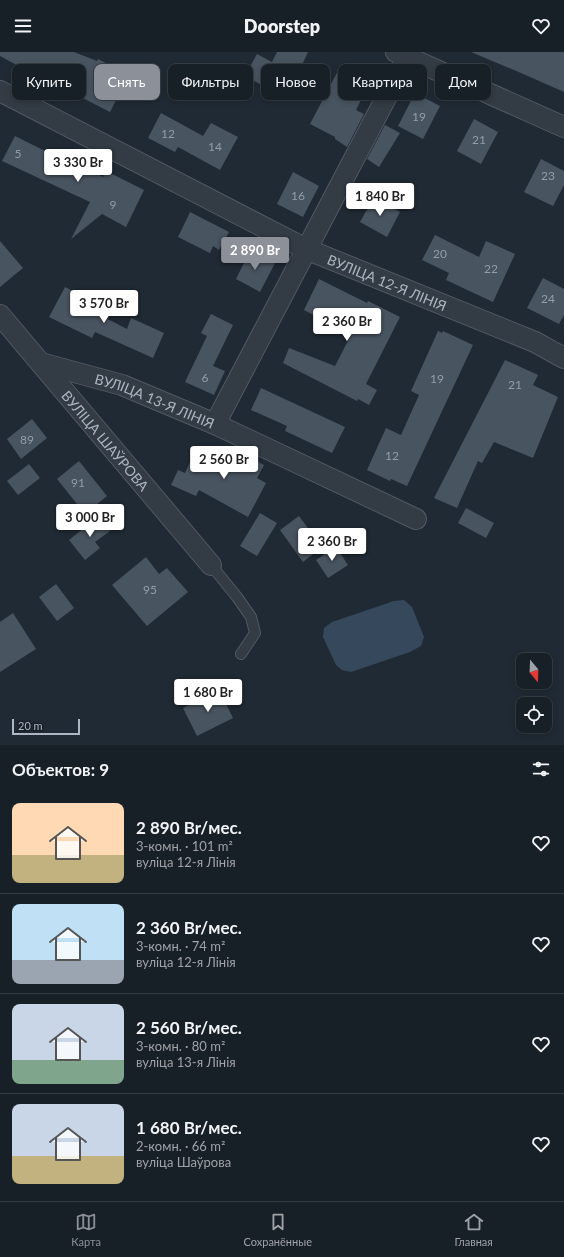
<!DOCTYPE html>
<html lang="ru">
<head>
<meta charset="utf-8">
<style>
  body { margin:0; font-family:Lato,sans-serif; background:#252d33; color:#f1f3f6; height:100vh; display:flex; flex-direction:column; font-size:15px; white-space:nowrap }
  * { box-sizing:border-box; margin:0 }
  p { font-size:13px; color:#9fa3a7 }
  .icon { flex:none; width:22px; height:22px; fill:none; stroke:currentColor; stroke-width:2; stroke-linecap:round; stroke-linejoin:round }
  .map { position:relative; height:693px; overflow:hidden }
  .panel { display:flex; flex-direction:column; background:#182027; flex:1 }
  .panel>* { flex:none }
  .banner { position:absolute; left:12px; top:12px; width:540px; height:36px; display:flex; gap:8px }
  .needle { width:26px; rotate:161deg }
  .fabs { position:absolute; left:516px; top:601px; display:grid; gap:8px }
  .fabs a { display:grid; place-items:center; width:36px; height:36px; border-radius:8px; background:#182027; box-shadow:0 2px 6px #0003,0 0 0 1px #363e44; font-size:20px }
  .scale { position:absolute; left:12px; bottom:10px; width:68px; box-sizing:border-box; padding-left:4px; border:2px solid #adb6c2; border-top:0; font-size:11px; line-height:14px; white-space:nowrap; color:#adb6c2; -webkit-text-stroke:3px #192029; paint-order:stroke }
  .price { position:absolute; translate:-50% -34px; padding:0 9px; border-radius:4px; background:#fff; color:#222; font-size:13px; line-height:26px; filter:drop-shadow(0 1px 2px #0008) }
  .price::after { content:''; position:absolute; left:50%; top:24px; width:12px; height:9px; margin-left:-6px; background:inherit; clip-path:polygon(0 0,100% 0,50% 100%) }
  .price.on { background:#8c9099; color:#fff }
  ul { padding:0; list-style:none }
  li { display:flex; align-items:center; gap:12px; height:100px; padding:0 12px }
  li+li { border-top:1px solid #363e44 }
  li span { display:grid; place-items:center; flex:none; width:112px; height:80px; border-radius:8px; color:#555 }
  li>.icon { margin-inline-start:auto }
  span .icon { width:48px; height:48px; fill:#fffc; stroke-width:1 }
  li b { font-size:17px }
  h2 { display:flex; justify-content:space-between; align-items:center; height:48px; padding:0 12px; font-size:17px }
  .pill { padding:0 14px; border-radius:8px; background:#182027; box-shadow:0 2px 6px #0003,0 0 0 1px #363e44; font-size:14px; line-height:36px }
  .pill.on { background:#8c9099; color:#fff }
  header { display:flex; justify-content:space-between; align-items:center; height:52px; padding:0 12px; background:#182027; font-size:18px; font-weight:800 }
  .tab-bar { display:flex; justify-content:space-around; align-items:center; height:56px; border-top:1px solid #363e44; background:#182027; font-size:11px; color:#9fa3a7 }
  .tab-bar a { display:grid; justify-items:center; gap:2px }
  .tab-bar .on { color:#8c9099 }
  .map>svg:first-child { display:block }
  .water { fill:#36485c }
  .building { fill:#485460 }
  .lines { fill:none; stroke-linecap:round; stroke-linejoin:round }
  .service-casing { stroke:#515963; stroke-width:12 }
  .minor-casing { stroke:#515963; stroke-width:22 }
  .service { stroke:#333b44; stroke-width:10 }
  .minor { stroke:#333b44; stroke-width:20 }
  .labels { text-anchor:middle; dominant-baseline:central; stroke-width:4; stroke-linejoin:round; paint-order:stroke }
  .number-label { font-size:12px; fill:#949eaa }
  .street-label { font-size:14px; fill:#adb6c2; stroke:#192029 }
</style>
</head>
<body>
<header><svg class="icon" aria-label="menu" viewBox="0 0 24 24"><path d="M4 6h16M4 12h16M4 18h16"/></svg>Doorstep<svg class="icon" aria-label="heart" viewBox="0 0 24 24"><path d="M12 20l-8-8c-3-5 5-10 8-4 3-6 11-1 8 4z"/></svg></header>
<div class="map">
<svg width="564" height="693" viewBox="0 0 564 693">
  <rect width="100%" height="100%" fill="#202a34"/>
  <!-- water -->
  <path class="water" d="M404,548L412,555L424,585L421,594L410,600L351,620L342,618L336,613L323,585L324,576L332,570L394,549Z"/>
  <!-- building -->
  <path class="building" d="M0,0H74L97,9L98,7L129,23L110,60L65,37L64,40L24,24L26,18L0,4Z
    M277,0H308L287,46L273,39L245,24L257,2L272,10Z
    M471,0H564V40L521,21Z
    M341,13L371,28L356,58L364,62L347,95L335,87V85L310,72Z
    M415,41L440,54L423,87L398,74Z
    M161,61L203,84L211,71L238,85L220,118L178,95L175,100L148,86Z
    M474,67L498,80L481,112L457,99Z
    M385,73L400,81L379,115L367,107Z
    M15,84L53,103L54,101L103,125L106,119L144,138L126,175L102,162L71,187L90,150L2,109Z
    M541,107L564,119V133L553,154L524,140Z
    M293,120L319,134L303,165L277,152Z
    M374,145L400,160L387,185L360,170Z
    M190,160L229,180L219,198L213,194L210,201L178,185Z
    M435,183L479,205L486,189L515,202L493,250L446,228L449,221L422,208Z
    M0,189L23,216L0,235Z
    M250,199L275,211L260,240L236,227Z
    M543,226L564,237V263L559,272L527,256Z
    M319,227L367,251L368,249L400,265L366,332L377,338L369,353L358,347L357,349L283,311L289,296L335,314L351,283L304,258Z
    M65,235L94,250L90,258L127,277L131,266L164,281L153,306L95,280L92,286L49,265Z
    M211,262L233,273L213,314L225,319L214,343L185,330L207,284L201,281Z
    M438,279L442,281L443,279L473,293L407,434L391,427L390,429L367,418L386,376L401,383L419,343L411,339Z
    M505,308L538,323L533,333L558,345L533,406L494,390L482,411L478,409L457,456L434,446Z
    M261,336L345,375L332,401L285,379L287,374L251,358Z
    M32,367L47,386L21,407L7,387Z
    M196,397L231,412L238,399L264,413L257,426L266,431L248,465L199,438L196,444L171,433L178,418L185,421Z
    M79,409L107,444L85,462L57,427Z
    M29,412L40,426L18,443L7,429Z
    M466,456L494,471L486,486L458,471Z
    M260,461L277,471L257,504L240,494Z
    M99,464L110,479L95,490L100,496L85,508L69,488Z
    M299,464L322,495L303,510L280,478Z
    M336,495L348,513L328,526L316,508Z
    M146,505L159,522L167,516L188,540L147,574L112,533Z
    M56,532L74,556L57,569L39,545Z
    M13,561L36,597L0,620V570Z
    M219,638L233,666L197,684L183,656Z"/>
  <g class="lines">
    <defs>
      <path id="service" d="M211,513L237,545L251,565L255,581L241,602"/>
      <g id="minor">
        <path d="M396,0L564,75"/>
        <path id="s1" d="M0,39L306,197L535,290L564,306"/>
        <path id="s2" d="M0,263L211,513"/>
        <path id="s3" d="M41,311L122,333L215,372L416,467"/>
        <path d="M215,372L410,0"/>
      </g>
    </defs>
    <!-- service casing -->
    <use href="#service" class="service-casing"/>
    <!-- minor casing -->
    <use href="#minor" class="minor-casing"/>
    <!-- service -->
    <use href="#service" class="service"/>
    <!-- minor -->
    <use href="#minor" class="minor"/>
  </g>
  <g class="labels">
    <!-- number labels -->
    <g class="number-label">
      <text x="419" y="64">19</text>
      <text x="168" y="81">12</text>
      <text x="479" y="87">21</text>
      <text x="215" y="94">14</text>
      <text x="18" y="101">5</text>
      <text x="548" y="123">23</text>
      <text x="298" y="143">16</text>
      <text x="113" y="152">9</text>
      <text x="440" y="201">20</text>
      <text x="491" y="216">22</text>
      <text x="548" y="246">24</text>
      <text x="205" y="325">6</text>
      <text x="437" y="326">19</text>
      <text x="515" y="332">21</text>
      <text x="27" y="387">89</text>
      <text x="392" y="403">12</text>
      <text x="78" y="430">91</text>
      <text x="150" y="537">95</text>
    </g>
    <!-- street labels -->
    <g class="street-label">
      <text stroke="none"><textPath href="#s1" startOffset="432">ВУЛІЦА 12-Я ЛІНІЯ</textPath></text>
      <text stroke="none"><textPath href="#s3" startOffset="120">ВУЛІЦА 13-Я ЛІНІЯ</textPath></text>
      <text stroke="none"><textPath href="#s2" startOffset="164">ВУЛІЦА ШАЎРОВА</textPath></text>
    </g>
  </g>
</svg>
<div class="fabs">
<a><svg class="needle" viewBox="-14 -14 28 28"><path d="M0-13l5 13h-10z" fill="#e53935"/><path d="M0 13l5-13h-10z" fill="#9fa3a7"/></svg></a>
<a><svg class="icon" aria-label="locate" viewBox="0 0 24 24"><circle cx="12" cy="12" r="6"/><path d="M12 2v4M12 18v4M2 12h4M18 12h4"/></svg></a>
</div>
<div class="scale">20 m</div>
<b class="price" style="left:78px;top:131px">3 330 Br</b>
<b class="price" style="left:380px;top:165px">1 840 Br</b>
<b class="price on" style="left:255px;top:219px">2 890 Br</b>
<b class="price" style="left:104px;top:272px">3 570 Br</b>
<b class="price" style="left:347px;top:290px">2 360 Br</b>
<b class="price" style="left:224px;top:428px">2 560 Br</b>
<b class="price" style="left:90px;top:486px">3 000 Br</b>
<b class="price" style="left:332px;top:510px">2 360 Br</b>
<b class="price" style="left:208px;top:661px">1 680 Br</b>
<div class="banner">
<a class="pill">Купить</a>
<a class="pill on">Снять</a>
<a class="pill">Фильтры</a>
<a class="pill">Новое</a>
<a class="pill">Квартира</a>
<a class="pill">Дом</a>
</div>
</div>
<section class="panel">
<h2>Объектов: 9<svg class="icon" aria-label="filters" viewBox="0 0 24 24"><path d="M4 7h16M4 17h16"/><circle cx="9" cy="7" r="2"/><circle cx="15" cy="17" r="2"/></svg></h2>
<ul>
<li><span style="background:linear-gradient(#ffd9b3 65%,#c2b280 0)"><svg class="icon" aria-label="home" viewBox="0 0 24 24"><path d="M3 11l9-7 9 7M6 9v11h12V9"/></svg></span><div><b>2 890 Br/мес.</b><p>3-комн. · 101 m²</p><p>вуліца 12-я Лінія</p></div><svg class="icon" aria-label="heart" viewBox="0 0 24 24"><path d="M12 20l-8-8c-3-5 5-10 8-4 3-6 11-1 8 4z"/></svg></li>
<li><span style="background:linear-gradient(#bfe0f5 70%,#9aa5b1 0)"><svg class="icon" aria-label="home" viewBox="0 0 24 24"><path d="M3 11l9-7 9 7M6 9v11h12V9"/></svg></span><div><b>2 360 Br/мес.</b><p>3-комн. · 74 m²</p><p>вуліца 12-я Лінія</p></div><svg class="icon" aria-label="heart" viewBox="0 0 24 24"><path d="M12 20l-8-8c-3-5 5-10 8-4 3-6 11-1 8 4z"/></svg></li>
<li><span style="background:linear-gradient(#c9d6e8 70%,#7fa58c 0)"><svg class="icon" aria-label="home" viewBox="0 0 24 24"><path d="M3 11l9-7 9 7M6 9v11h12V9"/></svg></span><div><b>2 560 Br/мес.</b><p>3-комн. · 80 m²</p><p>вуліца 13-я Лінія</p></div><svg class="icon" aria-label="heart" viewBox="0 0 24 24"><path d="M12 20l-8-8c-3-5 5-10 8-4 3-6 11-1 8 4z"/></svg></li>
<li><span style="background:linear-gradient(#c9d6e8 65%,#c2b280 0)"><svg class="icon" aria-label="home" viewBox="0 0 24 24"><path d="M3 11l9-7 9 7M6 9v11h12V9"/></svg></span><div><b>1 680 Br/мес.</b><p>2-комн. · 66 m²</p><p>вуліца Шаўрова</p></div><svg class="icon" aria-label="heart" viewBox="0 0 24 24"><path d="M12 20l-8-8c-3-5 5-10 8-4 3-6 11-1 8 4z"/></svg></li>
</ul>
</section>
<nav class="tab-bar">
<a class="on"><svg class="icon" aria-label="map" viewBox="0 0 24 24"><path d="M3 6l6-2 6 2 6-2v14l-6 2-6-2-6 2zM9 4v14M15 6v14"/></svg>Карта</a>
<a><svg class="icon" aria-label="saved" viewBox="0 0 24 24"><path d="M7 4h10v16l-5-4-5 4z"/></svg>Сохранённые</a>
<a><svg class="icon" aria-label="home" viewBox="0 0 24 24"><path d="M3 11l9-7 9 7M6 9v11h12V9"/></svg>Главная</a>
</nav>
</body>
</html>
